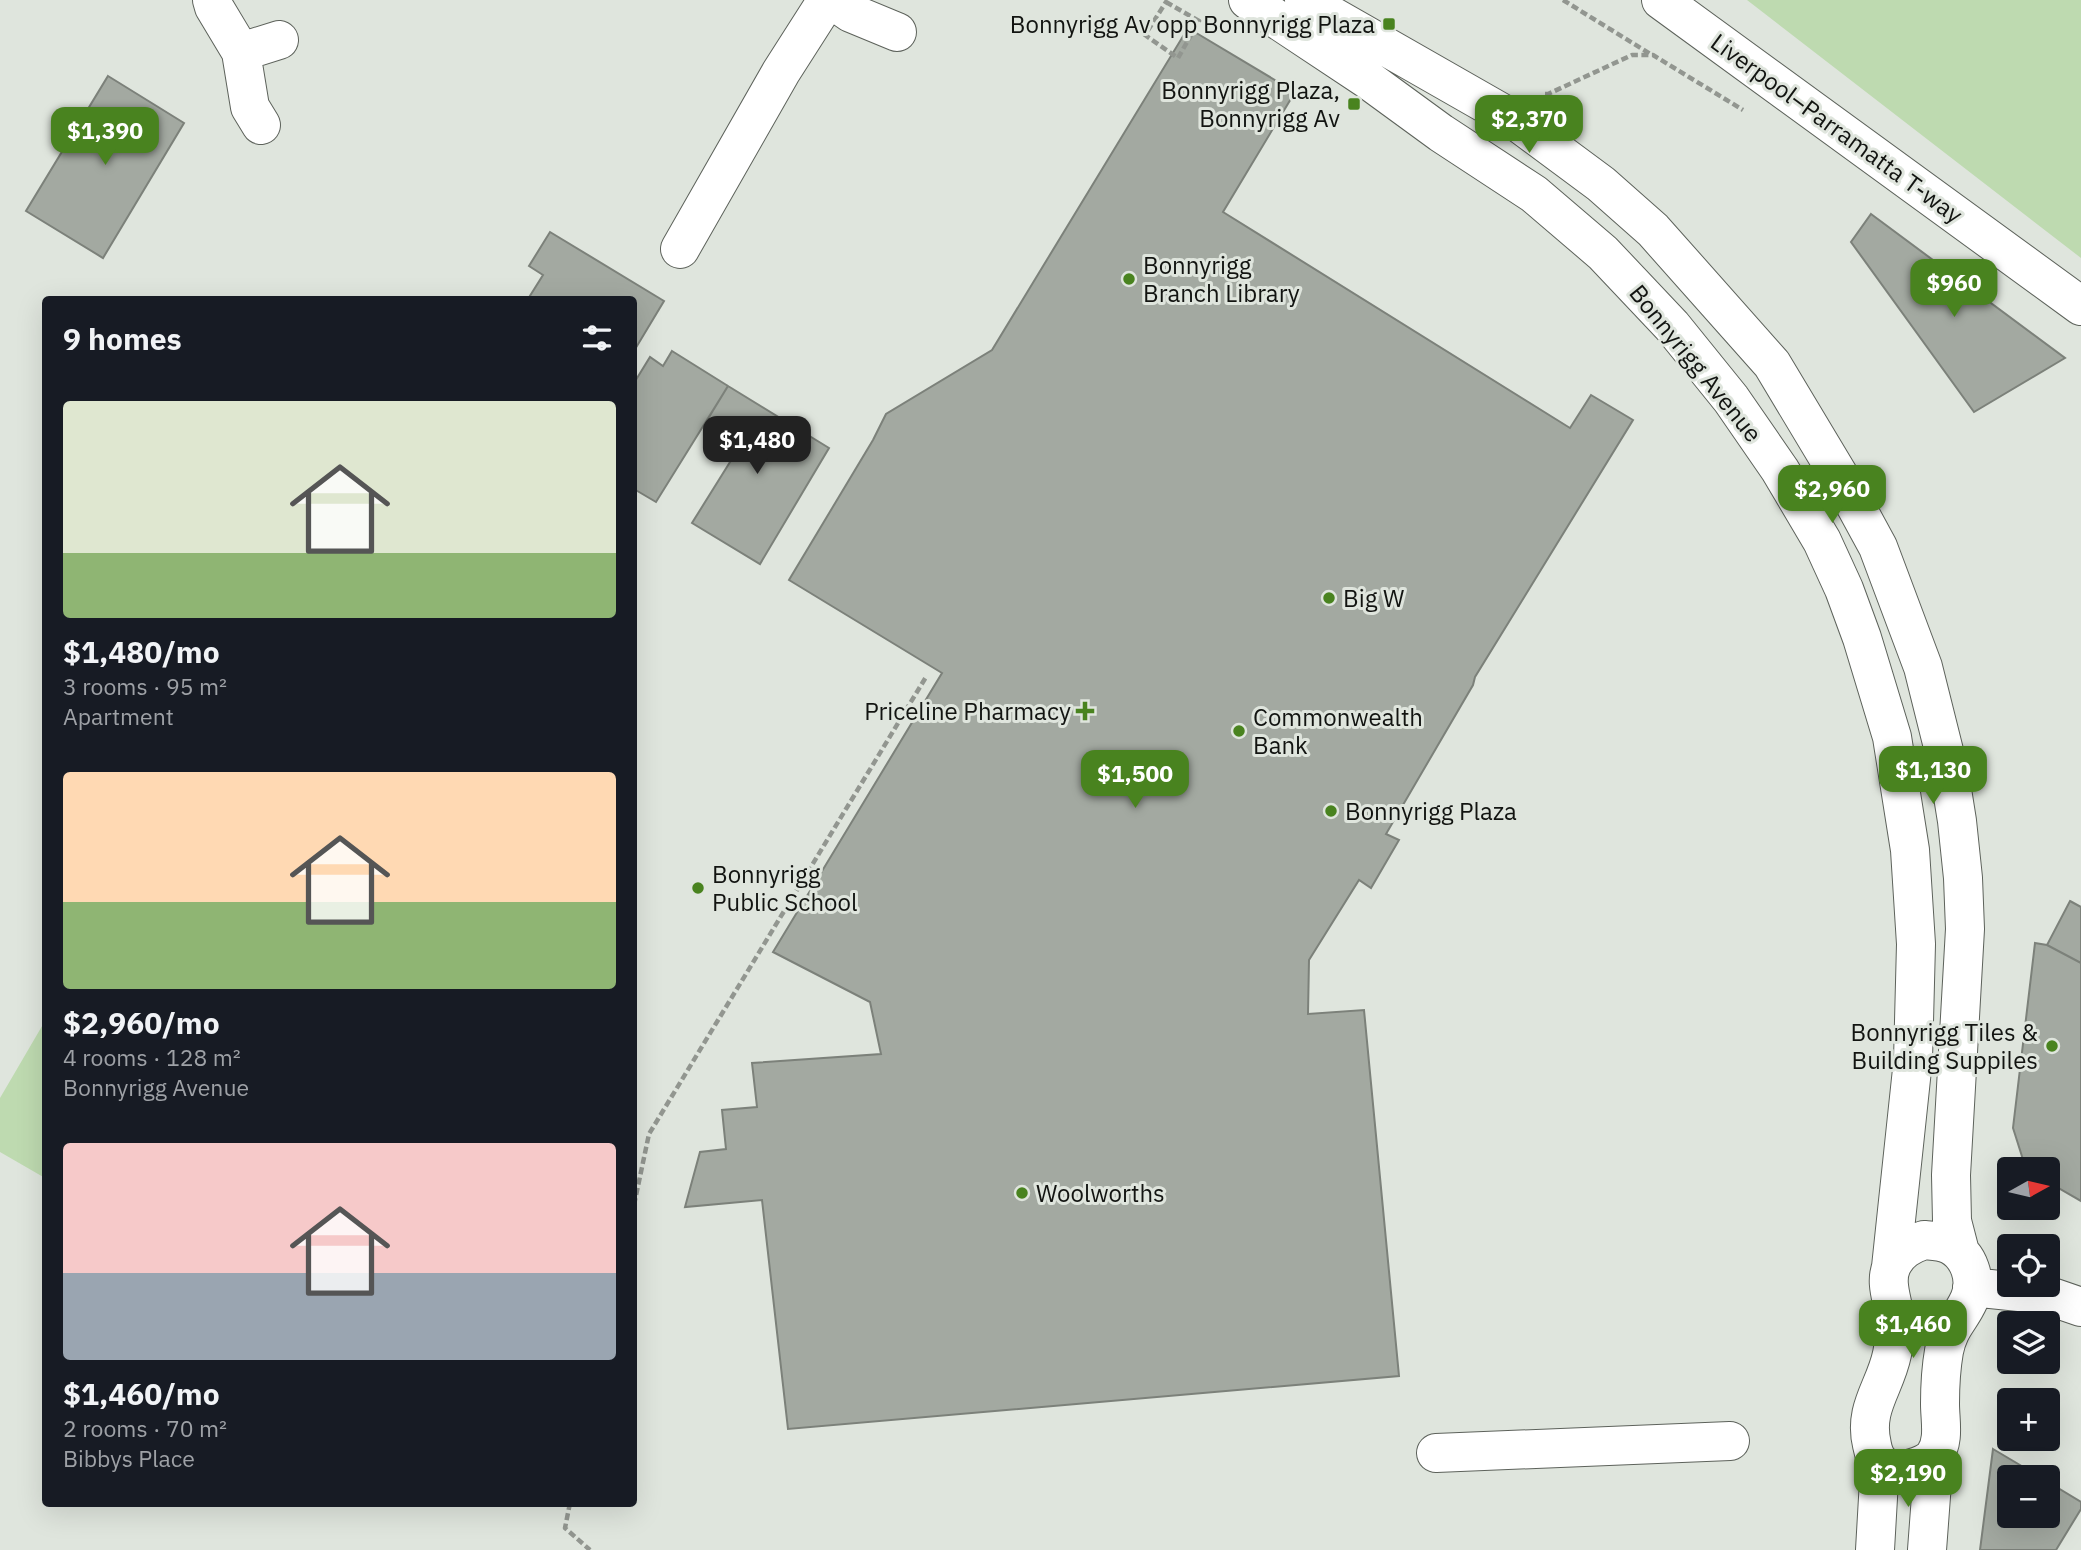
<!DOCTYPE html>
<html lang="en">
<head>
<meta charset="utf-8">
<style>
  body { margin:0; font-family:"IBM Plex Sans",sans-serif; background:#20242c; color:#f1f3f6; height:100vh; display:flex; flex-direction:column; font-size:26px; white-space:nowrap }
  * { box-sizing:border-box; margin:0 }
  p { font-size:23px; color:#9ea1a6 }
  .icon { flex:none; width:38px; height:38px; fill:none; stroke:currentColor; stroke-width:2; stroke-linecap:round; stroke-linejoin:round }
  .map { position:relative; flex:1; overflow:hidden }
  .panel { position:absolute; left:42px; top:296px; width:595px; height:1211px; display:flex; flex-direction:column; background:#171b24; border-radius:7px; box-shadow:0 7px 28px #0002 }
  .panel>* { flex:none }
  .needle { width:46px; rotate:82deg }
  .tools { position:absolute; left:1997px; top:1157px; display:grid; gap:14px }
  .tools a { display:grid; place-items:center; width:63px; height:63px; border-radius:7px; background:#171b24; box-shadow:0 7px 28px #0002; font-size:35px }
  .price { position:absolute; translate:-50% -60px; padding:0 16px; border-radius:14px; background:#49831f; color:#fff; font-size:23px; line-height:46px; filter:drop-shadow(0 2px 4px #0008) }
  .price::after { content:''; position:absolute; left:50%; top:42px; width:21px; height:16px; margin-left:-10px; background:inherit; clip-path:polygon(0 0,100% 0,50% 100%) }
  .price.on { background:#222; color:#fff }
  ul { padding:0; list-style:none }
  li { display:grid; align-content:center; gap:14px; height:371px; padding:0 21px }
  li span { display:grid; place-items:center; height:217px; border-radius:7px; color:#555 }
  li>.icon { margin-inline-start:auto }
  span .icon { width:126px; height:126px; fill:#fffc; stroke-width:1 }
  li b { font-size:30px }
  h2 { display:flex; justify-content:space-between; align-items:center; height:84px; padding:0 21px; font-size:30px }
  .map>svg:first-child { display:block }
  .green { fill:#bedab0 }
  .building { fill:#a3a9a1; stroke:#7c817a; stroke-width:2 }
  .lines { fill:none; stroke-linecap:round; stroke-linejoin:round }
  .minor-casing { stroke:#5d625b; stroke-width:40 }
  .path { stroke:#929690; stroke-width:4.5; stroke-dasharray:7 3.5; stroke-linecap:butt }
  .minor { stroke:#fff; stroke-width:38 }
  .poi-dot { fill:#49831f; stroke:#dfe5dd; stroke-width:2.5 }
  .labels { text-anchor:middle; dominant-baseline:central; stroke-width:6; stroke-linejoin:round; paint-order:stroke }
  .poi-label { font-size:24px; fill:#121411; stroke:#dfe5dd; text-anchor:start }
  .street-label { font-size:24px; fill:#121411; stroke:#dfe5dd }
</style>
</head>
<body>
<div class="map">
<svg width="2081" height="1550" viewBox="0 0 2081 1550">
  <rect width="100%" height="100%" fill="#dfe5dd"/>
  <!-- green -->
  <path class="green" d="M1747,0H2081V258Z
    M45,1021V1178L0,1152V1098Z"/>
  <!-- building -->
  <path class="building" d="M1188,28L1295,92L1223,212L1570,428L1591,395L1633,420L1475,677L1473,685L1386,834L1399,840L1371,888L1359,880L1309,960L1308,1014L1364,1010L1399,1376L788,1429L762,1200L685,1207L700,1152L726,1149L722,1110L757,1107L752,1063L881,1054L870,1002L773,952L942,673L789,580L873,440L886,414L992,350Z
    M108,76L184,123L103,258L26,211Z
    M1871,214L2065,358L1974,412L1851,242Z
    M550,232L664,301L634,351V299H528L543,275L529,266Z
    M672,351L728,386L656,502L634,489V383L650,357L663,366Z
    M728,386L829,448L760,564L692,523L740,446L706,422Z
    M2070,901L2081,907V963L2047,945Z
    M2035,943L2047,945L2081,963V1201L2048,1182V1169H2026L2013,1128Z
    M1993,1449L2040,1477H2009V1516H2048V1482L2081,1502V1509L2056,1550H1980Z"/>
  <g class="lines">
    <defs>
      <path id="minor" d="M212,0L214,7L241,52L279,40
        M832,0L851,13L897,32
        M1248,0L1367,79L1441,133L1534,194L1603,253L1672,326L1731,399L1780,470L1822,541L1844,589L1862,638L1892,737L1910,850L1916,944L1913,1060L1891,1267
        M1304,0L1516,121L1601,184L1653,230L1772,364L1841,479L1878,547L1923,667L1949,771L1957,821L1963,878L1965,929L1951,1175L1952,1221L1960,1252
        M1661,0L2081,306
        M241,52L250,107L261,125
        M680,249L781,72L827,0
        M1924,1240C1933,1241 1942,1241 1950,1245C1969,1255 1978,1280 1969,1300C1960,1320 1949,1326 1944,1351C1941,1368 1940,1387 1940,1404C1940,1421 1945,1441 1934,1456C1930,1462 1919,1466 1912,1468C1903,1471 1889,1470 1881,1464C1876,1460 1873,1451 1872,1445C1863,1408 1885,1388 1892,1354C1895,1341 1896,1325 1894,1312C1891,1296 1885,1280 1892,1265C1899,1251 1910,1245 1924,1240Z
        M1972,1287L2046,1295L2081,1307
        M1436,1453L1730,1441
        M1875,1550L1880,1463
        M1927,1550L1934,1456"/>
    </defs>
    <!-- minor casing -->
    <use href="#minor" class="minor-casing"/>
    <!-- path -->
    <path class="path" d="M1563,0L1652,55
      M1166,2L1199,21L1178,58L1145,35Z
      M1545,94H1548L1632,55H1653L1743,110
      M634,1205L649,1134L926,677
      M570,1503L565,1528L590,1550"/>
    <!-- minor -->
    <use href="#minor" class="minor"/>
  </g>
  <!-- markers -->
  <g class="poi-dot">
    <rect x="1382" y="17" width="14" height="14" rx="3.5"/>
    <rect x="1347" y="97" width="14" height="14" rx="3.5"/>
    <circle cx="1129" cy="279" r="7"/>
    <circle cx="1329" cy="598" r="7"/>
    <path d="M1081.5 700.5h7v7h7v7h-7v7h-7v-7h-7v-7h7z"/>
    <circle cx="1239" cy="731" r="7"/>
    <circle cx="1331" cy="811" r="7"/>
    <circle cx="698" cy="888" r="7"/>
    <circle cx="2052" cy="1046" r="7"/>
    <circle cx="1022" cy="1193" r="7"/>
  </g>
  <g class="labels">
    <!-- poi labels -->
    <g class="poi-label">
      <text x="1375" y="24" text-anchor="end">Bonnyrigg Av opp Bonnyrigg Plaza</text>
      <text x="1340" y="90" text-anchor="end">Bonnyrigg Plaza,<tspan x="1340" dy="28">Bonnyrigg Av</tspan></text>
      <text x="1143" y="265">Bonnyrigg<tspan x="1143" dy="28">Branch Library</tspan></text>
      <text x="1343" y="598">Big W</text>
      <text x="1071" y="711" text-anchor="end">Priceline Pharmacy</text>
      <text x="1253" y="717">Commonwealth<tspan x="1253" dy="28">Bank</tspan></text>
      <text x="1345" y="811">Bonnyrigg Plaza</text>
      <text x="712" y="874">Bonnyrigg<tspan x="712" dy="28">Public School</tspan></text>
      <text x="2038" y="1032" text-anchor="end">Bonnyrigg Tiles &amp;<tspan x="2038" dy="28">Building Suppiles</tspan></text>
      <text x="1036" y="1193">Woolworths</text>
    </g>
    <!-- street labels -->
    <g class="street-label">
      <text transform="translate(1837 128) rotate(36)">Liverpool–Parramatta T-way</text>
      <text transform="translate(1696 363) rotate(51)">Bonnyrigg Avenue</text>
    </g>
  </g>
</svg>
<div class="tools">
<a><svg class="needle" viewBox="-14 -14 28 28"><path d="M0-13l5 13h-10z" fill="#e53935"/><path d="M0 13l5-13h-10z" fill="#9ea1a6"/></svg></a>
<a><svg class="icon" aria-label="locate" viewBox="0 0 24 24"><circle cx="12" cy="12" r="6"/><path d="M12 2v4M12 18v4M2 12h4M18 12h4"/></svg></a>
<a><svg class="icon" aria-label="layers" viewBox="0 0 24 24"><path d="M12 4l9 5-9 5-9-5zM3 14l9 5 9-5"/></svg></a>
<a>+</a>
<a>−</a>
</div>
<b class="price" style="left:1529px;top:155px">$2,370</b>
<b class="price" style="left:105px;top:167px">$1,390</b>
<b class="price" style="left:1954px;top:319px">$960</b>
<b class="price on" style="left:757px;top:476px">$1,480</b>
<b class="price" style="left:1832px;top:525px">$2,960</b>
<b class="price" style="left:1933px;top:806px">$1,130</b>
<b class="price" style="left:1135px;top:810px">$1,500</b>
<b class="price" style="left:1913px;top:1360px">$1,460</b>
<b class="price" style="left:1908px;top:1509px">$2,190</b>
<section class="panel">
<h2>9 homes<svg class="icon" aria-label="filters" viewBox="0 0 24 24"><path d="M4 7h16M4 17h16"/><circle cx="9" cy="7" r="2"/><circle cx="15" cy="17" r="2"/></svg></h2>
<ul>
<li><span style="background:linear-gradient(#dfe7d0 70%,#8fb573 0)"><svg class="icon" aria-label="home" viewBox="0 0 24 24"><path d="M3 11l9-7 9 7M6 9v11h12V9"/></svg></span><div><b>$1,480/mo</b><p>3 rooms · 95 m²</p><p>Apartment</p></div></li>
<li><span style="background:linear-gradient(#ffd9b3 60%,#8fb573 0)"><svg class="icon" aria-label="home" viewBox="0 0 24 24"><path d="M3 11l9-7 9 7M6 9v11h12V9"/></svg></span><div><b>$2,960/mo</b><p>4 rooms · 128 m²</p><p>Bonnyrigg Avenue</p></div></li>
<li><span style="background:linear-gradient(#f6c9c9 60%,#9aa5b1 0)"><svg class="icon" aria-label="home" viewBox="0 0 24 24"><path d="M3 11l9-7 9 7M6 9v11h12V9"/></svg></span><div><b>$1,460/mo</b><p>2 rooms · 70 m²</p><p>Bibbys Place</p></div></li>
</ul>
</section>
</div>
</body>
</html>
